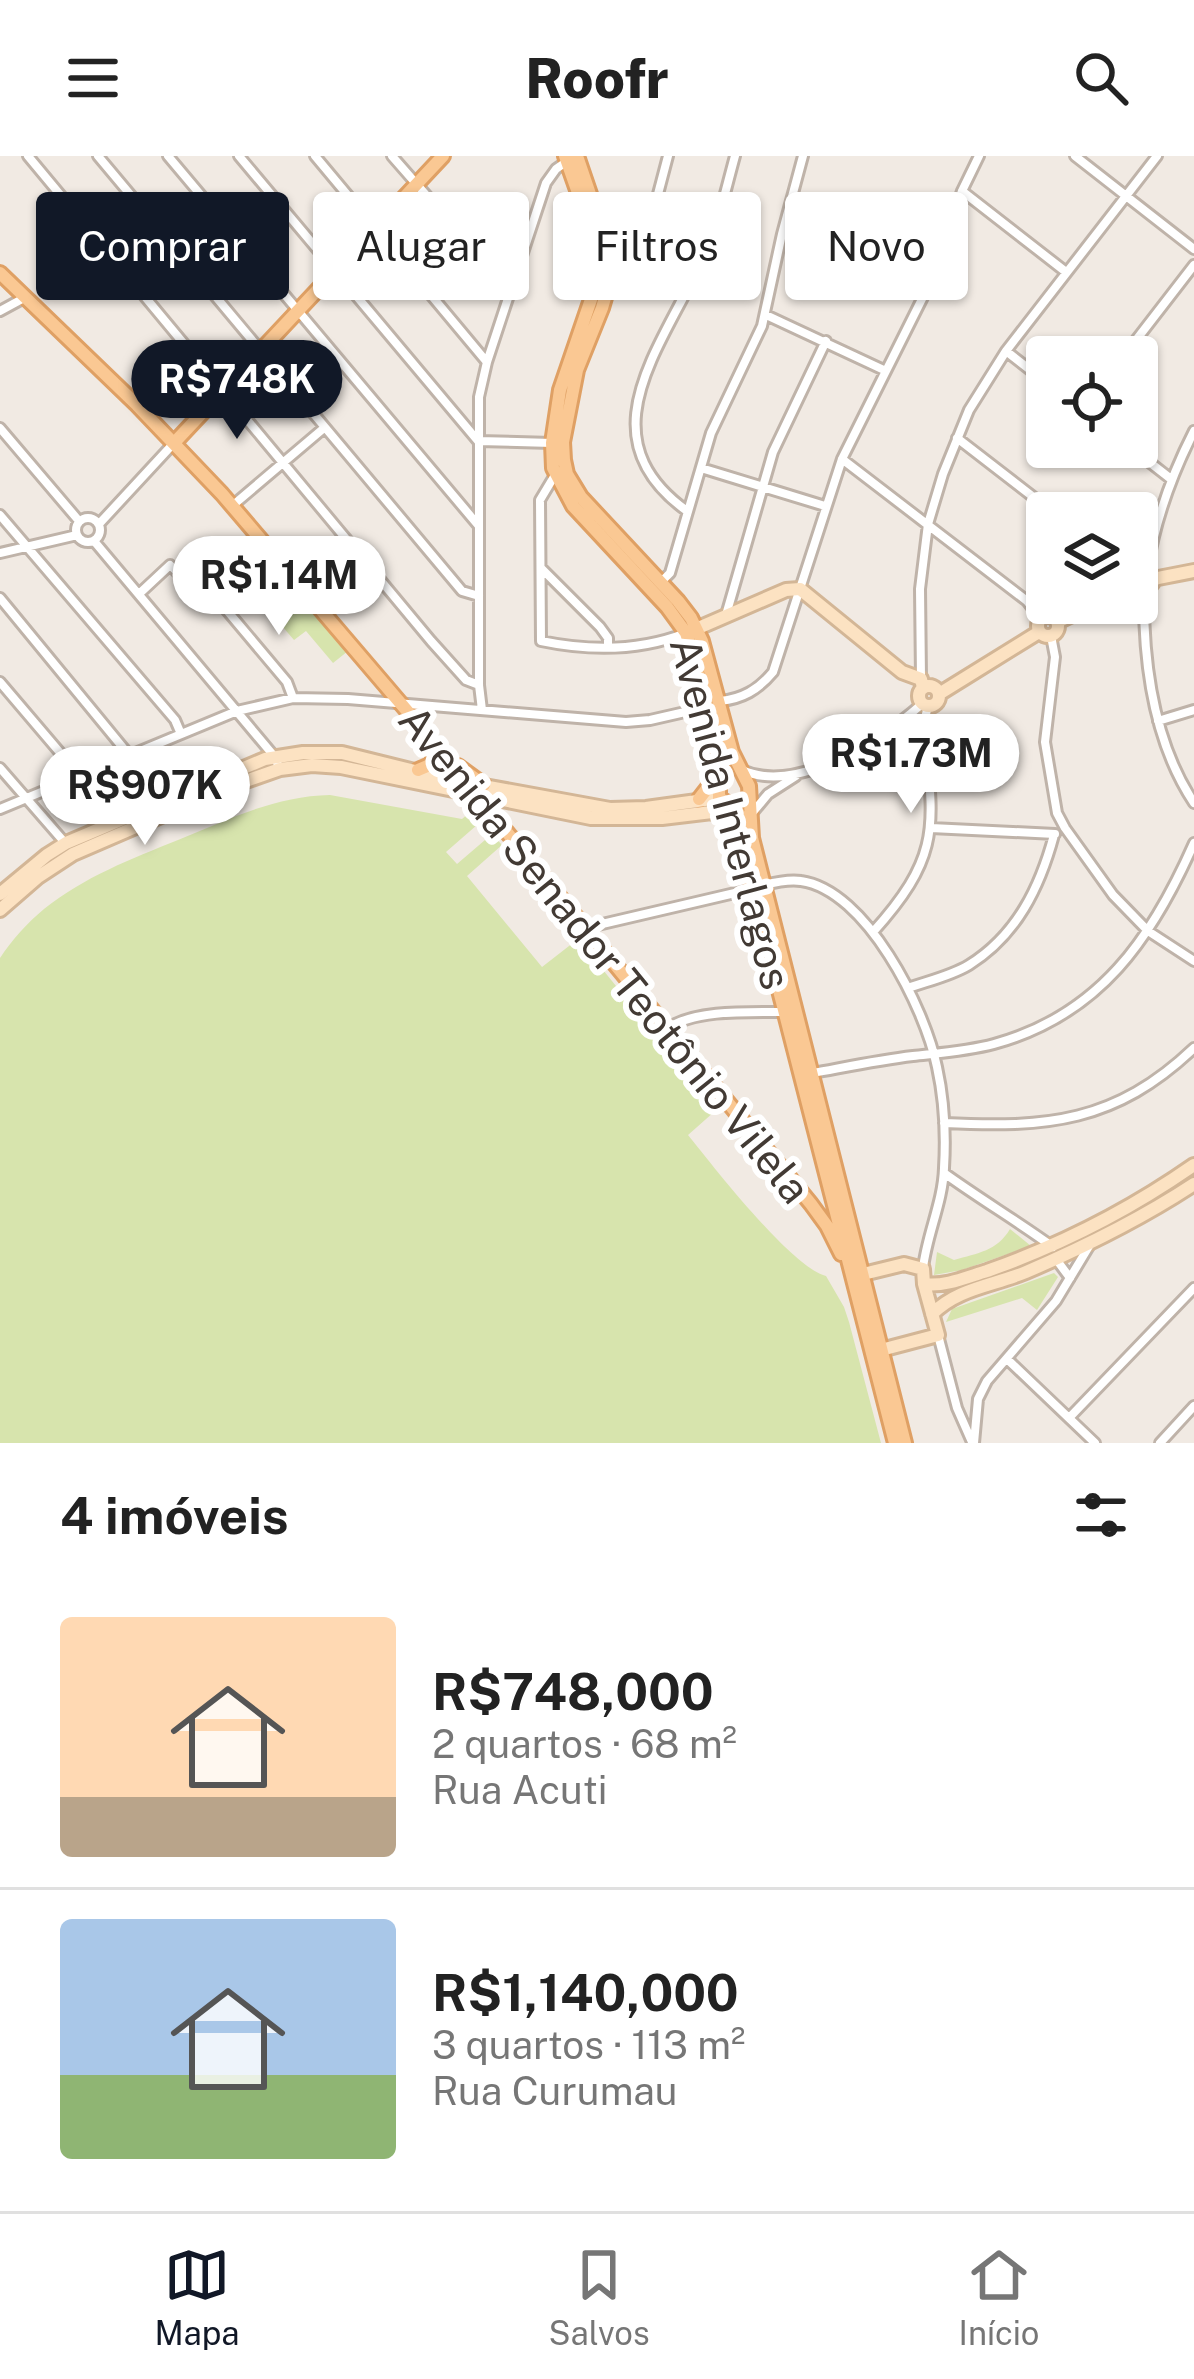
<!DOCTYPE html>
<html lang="pt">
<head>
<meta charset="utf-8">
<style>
  body { margin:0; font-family:"Public Sans",sans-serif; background:#f6f6f6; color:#222; height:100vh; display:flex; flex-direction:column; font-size:45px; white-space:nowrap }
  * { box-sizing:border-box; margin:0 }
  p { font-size:39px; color:#767676 }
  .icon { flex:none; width:66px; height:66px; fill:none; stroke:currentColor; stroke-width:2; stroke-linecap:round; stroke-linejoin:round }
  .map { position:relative; height:1287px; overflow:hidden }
  .drawer { display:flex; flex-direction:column; background:#fff; flex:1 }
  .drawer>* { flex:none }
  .banner { position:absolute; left:36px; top:36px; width:1122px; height:108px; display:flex; gap:24px }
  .buttons { position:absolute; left:1026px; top:180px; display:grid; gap:24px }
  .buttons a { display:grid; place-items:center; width:132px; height:132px; border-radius:12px; background:#fff; box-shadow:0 3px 9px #0004; font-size:60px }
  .price { position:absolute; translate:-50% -102px; padding:0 27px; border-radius:42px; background:#fff; color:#222; font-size:39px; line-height:78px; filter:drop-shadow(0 3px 6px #0008) }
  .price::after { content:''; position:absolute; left:50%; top:72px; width:36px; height:27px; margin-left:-18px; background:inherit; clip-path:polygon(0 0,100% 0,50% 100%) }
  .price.current { background:#111827; color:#fff }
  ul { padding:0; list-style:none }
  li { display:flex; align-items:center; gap:36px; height:300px; padding:0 60px }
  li+li { border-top:3px solid #e0e0e0 }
  li span { display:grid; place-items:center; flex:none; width:336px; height:240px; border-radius:12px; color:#555 }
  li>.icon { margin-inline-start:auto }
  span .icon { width:144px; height:144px; fill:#fffc; stroke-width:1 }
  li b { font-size:51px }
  h2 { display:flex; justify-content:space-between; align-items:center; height:144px; padding:0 60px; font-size:51px }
  .tag { padding:0 42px; border-radius:12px; background:#fff; box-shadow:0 3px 9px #0004; font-size:42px; line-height:108px }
  .tag.current { background:#111827; color:#fff }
  header { display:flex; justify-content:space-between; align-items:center; height:156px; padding:0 60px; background:#fff; font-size:54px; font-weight:800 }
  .dock { display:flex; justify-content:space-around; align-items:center; height:168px; border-top:3px solid #e0e0e0; background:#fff; font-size:33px; color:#767676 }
  .dock a { display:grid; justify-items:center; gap:6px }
  .dock .current { color:#111827 }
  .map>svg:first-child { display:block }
  .green { fill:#d7e4ad }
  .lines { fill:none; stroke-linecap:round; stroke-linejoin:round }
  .street-casing { stroke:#bfb3a9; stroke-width:14 }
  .secondary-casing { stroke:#d3b696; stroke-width:18 }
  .primary-casing { stroke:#dfa064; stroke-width:18 }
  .street { stroke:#fff; stroke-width:8 }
  .secondary { stroke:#fce2c2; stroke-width:12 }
  .primary { stroke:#fac893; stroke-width:12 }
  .labels { text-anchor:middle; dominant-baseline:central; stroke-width:12; stroke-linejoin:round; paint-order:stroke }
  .street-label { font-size:42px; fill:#423a34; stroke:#fff }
</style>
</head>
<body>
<header><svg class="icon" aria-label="menu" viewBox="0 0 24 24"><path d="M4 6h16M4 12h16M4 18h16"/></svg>Roofr<svg class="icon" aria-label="search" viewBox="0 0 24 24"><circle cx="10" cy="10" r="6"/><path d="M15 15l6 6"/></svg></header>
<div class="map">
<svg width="1194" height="1287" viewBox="0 0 1194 1287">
  <rect width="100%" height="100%" fill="#f1eae3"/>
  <!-- green -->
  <path class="green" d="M264,397L348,495L333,507L306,475L294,484L238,419Z
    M330,639L462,663L476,651L485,662L446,696L457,708L492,678L502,689L467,720L542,811L578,783L650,872V876L654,874L694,921L692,929L714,956L688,979C713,1010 792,1112 826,1120L844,1151L849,1166L881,1287H0V802C12,784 27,767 44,753C84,721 131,703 178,684C227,664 275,640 330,639Z
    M1010,1073L1031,1090L962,1114L934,1119L937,1096L954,1104C978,1097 997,1095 1010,1073Z
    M1054,1117L1058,1121L1037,1154L1022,1142L946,1166L952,1153Z"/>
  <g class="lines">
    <defs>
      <path id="street" d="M28,0L431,485L466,524L479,529
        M98,0L462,435L479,440
        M168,0L478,369
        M239,0L478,285L552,287
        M315,0L486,205
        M392,0L510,135
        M1075,0L1194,93
        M962,35L1066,116
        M603,81L647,96L696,119
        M647,96L648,76L668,0
        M0,155L24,142
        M766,159L886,215
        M1006,195L1047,227
        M1123,201L1194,109
        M0,272L79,365
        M957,282L1054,357
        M1130,291L1171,323
        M842,303L1027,445L1041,463
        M701,312L825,350
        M555,319L540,344L541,485C589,495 640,495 686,477
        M232,350L324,272
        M687,355C598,291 643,217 684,140C691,127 701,114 707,99C718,67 726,33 735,0
        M0,359L175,564L181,578
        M76 374a12 12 0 1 1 24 0a12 12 0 1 1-24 0Z
        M99,368L173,288
        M94,385L274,600L280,613
        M0,397L77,379
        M541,412L600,471L608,482V491
        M1147,415C1155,365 1171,320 1194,275
        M661,426L670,417L711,277L762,170L782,78L803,0
        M1144,434C1143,508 1153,585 1194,647
        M140,437L170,409L204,443
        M0,442L129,599
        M219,445L287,526L293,542
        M726,459L773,296L826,185
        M1051,480L1055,501L1045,586L1057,657L1065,672L1113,739L1148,775L1194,805
        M921,522L920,433L928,368L943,318L969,254L1006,195L1157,0
        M0,526L68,606L76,621
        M720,545C742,543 758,534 773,516L842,303L929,129L962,35L979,0
        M482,554L479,529V241L487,206L546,27L556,13L566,6
        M1158,565L1194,554
        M0,612L66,688
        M742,614C797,639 881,584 922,548
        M0,653L237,555L293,542L348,543L626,566L650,564L707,551
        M753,656L768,638L796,620
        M931,672L1055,678
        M764,729C776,726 789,723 801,725C866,734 925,852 937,911C944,943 946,979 944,1012C943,1046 927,1078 923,1112
        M585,772L752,733
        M873,776C946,695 932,666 924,566L928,550
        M908,832C928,825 951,820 969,809C1017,779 1040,731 1054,679
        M667,873C693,853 752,856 785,856
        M813,917C846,911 879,904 913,900C940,897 968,895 994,888C1100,859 1152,782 1194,687
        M944,967C1047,972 1115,967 1194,892
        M944,1017C980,1043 1017,1065 1053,1091
        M1056,1103L1070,1122
        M938,1179L957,1252L972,1286
        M1007,1203L1095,1287
        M1069,1262L1194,1132
        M974,1287L978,1243L987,1225L1056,1145L1091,1087
        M1160,1287L1194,1250"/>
      <path id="secondary" d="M1137,418L1147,416L1153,426L1147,434L1137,432
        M1153,423L1194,415
        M1038 470a10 10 0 1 1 20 0a10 10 0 1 1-20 0Z
        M1057,466L1097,447
        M689,476L786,434L800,433L902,516L921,523L923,532
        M919 540a10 10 0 1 1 20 0a10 10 0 1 1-20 0Z
        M939,538L1039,476
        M0,738L47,699L66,687L265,603L303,597H342L451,624L610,653L646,652L719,642
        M0,754L38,721L73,698L226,632L280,613L312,609L341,611L591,662H662L712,656L730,665
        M855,1120L904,1108L923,1113L924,1128L938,1179L881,1194
        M924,1128C945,1131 967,1121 987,1115C1061,1089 1131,1053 1194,1009
        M932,1158C958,1132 992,1130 1026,1116C1084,1091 1141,1063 1194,1028"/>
      <path id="primary" d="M565,0L594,82L598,123L560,234L552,287L553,312L573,350L667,451L686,477L693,499L719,597V642L742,690L895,1287
        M577,0L607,88L609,128L602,152L577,214L563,286L564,304L567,318L581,341L678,445L691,462L702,485L732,596L749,630L752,682L905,1287
        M0,117L137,249L222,338L408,556L454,616L487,652L811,1048L827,1070L841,1098
        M174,287L443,0
        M458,610L484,629
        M418,614L432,608L435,591
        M719,642L735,651L749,676
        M699,643L720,616"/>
    </defs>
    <!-- street casing -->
    <use href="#street" class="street-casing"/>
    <!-- secondary casing -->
    <use href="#secondary" class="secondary-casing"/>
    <!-- primary casing -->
    <use href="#primary" class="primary-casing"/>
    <!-- street -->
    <use href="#street" class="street"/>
    <!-- secondary -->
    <use href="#secondary" class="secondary"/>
    <!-- primary -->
    <use href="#primary" class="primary"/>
  </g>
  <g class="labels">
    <!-- street labels -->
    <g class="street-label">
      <text transform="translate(731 657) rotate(75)">Avenida Interlagos</text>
      <text transform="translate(605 798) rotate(51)">Avenida Senador Teotônio Vilela</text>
    </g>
  </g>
</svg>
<div class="buttons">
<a><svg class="icon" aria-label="locate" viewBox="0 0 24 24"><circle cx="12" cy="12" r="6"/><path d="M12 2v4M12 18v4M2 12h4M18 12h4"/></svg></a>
<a><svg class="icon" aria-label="layers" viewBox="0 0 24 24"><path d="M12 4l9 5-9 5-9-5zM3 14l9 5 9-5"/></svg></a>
</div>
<b class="price current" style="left:237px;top:286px">R$748K</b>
<b class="price" style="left:279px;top:482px">R$1.14M</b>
<b class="price" style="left:911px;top:660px">R$1.73M</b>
<b class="price" style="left:145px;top:692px">R$907K</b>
<div class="banner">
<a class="tag current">Comprar</a>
<a class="tag">Alugar</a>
<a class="tag">Filtros</a>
<a class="tag">Novo</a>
</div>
</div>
<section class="drawer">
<h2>4 imóveis<svg class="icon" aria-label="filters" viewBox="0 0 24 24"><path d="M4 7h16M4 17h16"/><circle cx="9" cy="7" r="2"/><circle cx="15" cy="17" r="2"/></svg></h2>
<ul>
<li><span style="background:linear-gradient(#ffd9b3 75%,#b9a48a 0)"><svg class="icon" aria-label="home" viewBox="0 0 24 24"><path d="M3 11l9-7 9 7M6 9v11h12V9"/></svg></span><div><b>R$748,000</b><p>2 quartos · 68 m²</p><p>Rua Acuti</p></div></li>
<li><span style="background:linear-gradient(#a9c7e8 65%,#8fb573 0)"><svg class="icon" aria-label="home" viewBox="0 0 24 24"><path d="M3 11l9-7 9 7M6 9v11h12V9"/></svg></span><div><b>R$1,140,000</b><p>3 quartos · 113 m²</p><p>Rua Curumau</p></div></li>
</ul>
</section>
<nav class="dock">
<a class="current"><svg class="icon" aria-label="map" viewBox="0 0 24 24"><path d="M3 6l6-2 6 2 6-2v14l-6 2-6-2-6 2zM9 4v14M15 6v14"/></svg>Mapa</a>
<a><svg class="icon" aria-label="saved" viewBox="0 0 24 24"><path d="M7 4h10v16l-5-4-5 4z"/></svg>Salvos</a>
<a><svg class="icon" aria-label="home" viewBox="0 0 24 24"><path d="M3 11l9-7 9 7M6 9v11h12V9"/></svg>Início</a>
</nav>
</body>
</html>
